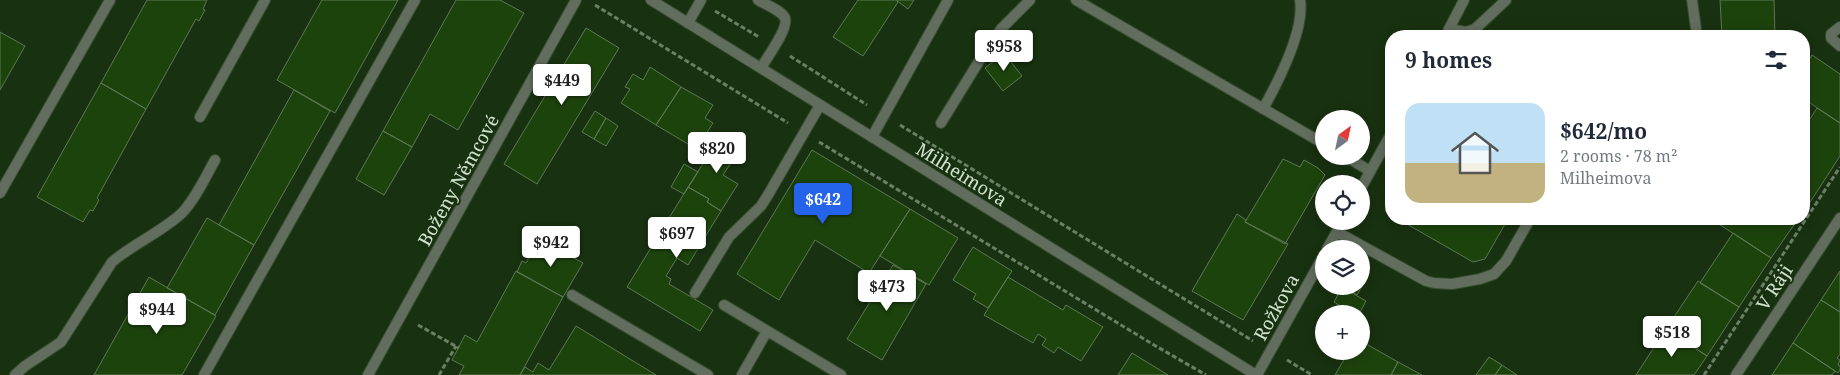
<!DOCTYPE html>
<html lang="en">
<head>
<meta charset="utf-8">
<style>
  body { margin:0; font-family:"Noto Serif",serif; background:#f6f6f7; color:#1f2937; height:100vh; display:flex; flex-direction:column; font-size:19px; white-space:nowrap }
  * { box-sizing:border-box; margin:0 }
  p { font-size:16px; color:#747a83 }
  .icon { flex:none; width:28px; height:28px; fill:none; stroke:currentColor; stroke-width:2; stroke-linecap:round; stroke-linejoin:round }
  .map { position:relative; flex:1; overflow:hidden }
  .details { position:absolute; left:1385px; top:30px; width:425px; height:195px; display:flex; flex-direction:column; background:#fff; border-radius:20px; box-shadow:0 2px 12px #0003 }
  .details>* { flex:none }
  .needle { width:32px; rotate:33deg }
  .controls { position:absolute; left:1315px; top:110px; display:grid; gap:10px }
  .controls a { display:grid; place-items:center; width:55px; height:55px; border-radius:50%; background:#fff; box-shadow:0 2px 12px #0003; font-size:25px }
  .price { position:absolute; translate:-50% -42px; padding:0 11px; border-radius:5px; background:#fff; color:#222; font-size:16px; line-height:32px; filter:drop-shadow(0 1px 2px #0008) }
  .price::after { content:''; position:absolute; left:50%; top:30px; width:15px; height:11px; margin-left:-8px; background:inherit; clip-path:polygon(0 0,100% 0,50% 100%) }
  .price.active { background:#2563eb; color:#fff }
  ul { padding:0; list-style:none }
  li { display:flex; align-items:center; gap:15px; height:125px; padding:0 20px }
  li+li { border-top:1px solid #e0e1e3 }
  li span { display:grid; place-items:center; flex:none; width:140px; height:100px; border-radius:15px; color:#555 }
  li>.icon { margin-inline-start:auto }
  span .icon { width:60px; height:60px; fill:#fffc; stroke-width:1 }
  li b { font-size:21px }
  h2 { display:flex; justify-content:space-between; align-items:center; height:60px; padding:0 20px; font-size:21px }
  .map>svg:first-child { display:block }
  .building { fill:#1d430d; stroke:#5d7854 }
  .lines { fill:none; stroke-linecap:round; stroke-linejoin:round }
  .service-casing { stroke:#364d2e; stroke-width:12 }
  .minor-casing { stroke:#364d2e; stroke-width:12 }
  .path { stroke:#6a7f63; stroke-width:3; stroke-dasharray:5 2.5; stroke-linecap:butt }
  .service { stroke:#616d5d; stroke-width:10 }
  .minor { stroke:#616d5d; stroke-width:10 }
  .labels { text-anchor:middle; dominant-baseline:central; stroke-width:4; stroke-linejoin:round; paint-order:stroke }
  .street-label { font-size:18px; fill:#d3e2ce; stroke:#183110 }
</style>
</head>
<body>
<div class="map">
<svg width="1840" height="375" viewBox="0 0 1840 375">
  <rect width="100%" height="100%" fill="#183110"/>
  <!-- building -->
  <path class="building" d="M147,0H207L203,9L205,10L199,21L196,19L146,109L101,83Z
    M322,0H398L335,113L277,80Z
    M456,0H500L524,13L458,130L430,114L412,147L383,131Z
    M858,0H896L898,2L863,56L833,37Z
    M896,0H914L908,9Z
    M1720,0H1774L1775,36H1722Z
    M586,28L619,48L537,184L504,164Z
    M0,32L25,46L0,90Z
    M1004,53L1022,76L1003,91L985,68Z
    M1812,55L1840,74V123L1804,99V67Z
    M650,67L681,87L656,125L621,103L630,89L625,87L633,74L643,80Z
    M101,83L146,109L97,198L99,200L93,211L90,210L83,222L37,197Z
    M681,87L713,105L705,118L713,123L705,135L701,133L693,147L656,125Z
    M294,90L330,111L254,245L219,225Z
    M1817,108L1840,123V156L1805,210L1804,128Z
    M595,111L606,118L594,139L582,132Z
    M606,118L618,126L606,146L594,139Z
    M383,131L412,147L384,195L356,179Z
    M722,134L742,146L723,175L738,184L721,211L707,202L709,199L688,187Z
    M812,150L910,209L869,273L815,240L779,300L737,274Z
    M1283,159L1300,167L1304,160L1318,168L1325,175L1285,244L1245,222Z
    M684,164L698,172L684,194L671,187Z
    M688,187L709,199L707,202L721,211L688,265L677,258L666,276L671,279L669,284L713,310L700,331L627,287Z
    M1391,201V215L1385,211Z
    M910,209L958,238L929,285L880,256Z
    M1237,214L1246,220L1245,222L1288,244L1243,320L1192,291Z
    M207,218L254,245L215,315L167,288Z
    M1398,219H1508L1485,259L1473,262Z
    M1711,219H1798L1771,258Z
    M1733,233L1771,258L1739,307L1700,283Z
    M536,238L583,263L563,297L517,272L522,261L526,263L538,241L534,239Z
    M973,247L1012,271L988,308L973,299L976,294L953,280Z
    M893,265L926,284L882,360L847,339Z
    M516,271L563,297L520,375H459L464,366L452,360L465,335L477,342Z
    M1840,271V312L1821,300Z
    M149,277L216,316L182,375H94Z
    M1008,277L1063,310L1066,305L1103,327L1081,361L1058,347L1054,353L1042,345L1046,339L1038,334L1033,343L984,315Z
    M1698,281L1739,307L1707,356L1666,329Z
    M1361,284L1363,285L1357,295L1342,287L1361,286Z
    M1342,287L1366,301L1359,314H1353L1334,302Z
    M1821,300L1840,312V354L1837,358L1840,360L1838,365L1840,366V370L1838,373L1793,343Z
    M576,326L656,375H520L525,367L533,372L538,363L549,370Z
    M1666,329L1707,356L1694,375H1636Z
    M1361,341L1398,362L1391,375H1335L1349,351H1361Z
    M1793,343L1835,371L1832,375H1772Z
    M1132,353L1168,375H1118Z
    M1489,357L1502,365L1495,375H1476Z
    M1398,362L1422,375H1391Z
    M1502,365L1517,375H1495Z"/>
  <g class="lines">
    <defs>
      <path id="service" d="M758,0C766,5 781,10 785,18C789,28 766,59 761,68
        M1076,0L1324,144
        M1464,0L1449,29L1466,32L1475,29L1506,0
        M1692,0L1697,36
        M688,23L701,0
        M1840,27L1831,34V38L1840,46
        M1263,109C1278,82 1305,30 1300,0
        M200,117L265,0
        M941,123L989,45L1002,28L1030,0
        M872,137L948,0
        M1345,156L1370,171
        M1337,232L1426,281L1434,283L1452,284L1480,279L1494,274L1506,261L1530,219
        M695,293L729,237L761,206L768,195L820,105
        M572,295L708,375
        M724,305L841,375
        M15,375L25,366L61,342L112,262C133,244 163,231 182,213C196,198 205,178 215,160
        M204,375L415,0
        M742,375L767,331"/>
      <path id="minor" d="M651,0L1256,375
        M1446,36L1449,29
        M1361,188L1391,134
        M0,193L110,0
        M1327,249L1343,221
        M368,375L576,0
        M1257,375L1324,255
        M1736,375L1840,218"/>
    </defs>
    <!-- service casing -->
    <use href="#service" class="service-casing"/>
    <!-- minor casing -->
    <use href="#minor" class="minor-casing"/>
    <!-- path -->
    <path class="path" d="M595,5L788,123
      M715,11L759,37
      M790,56L867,105
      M900,125L1253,341
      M819,142L1154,345L1206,375
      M418,325L459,348
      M1287,360L1312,375
      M439,375L456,346
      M1704,375L1840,167"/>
    <!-- service -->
    <use href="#service" class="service"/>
    <!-- minor -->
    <use href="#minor" class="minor"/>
  </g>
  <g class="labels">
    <!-- street labels -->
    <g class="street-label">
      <text transform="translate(962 174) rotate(32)">Milheimova</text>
      <text transform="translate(458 180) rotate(-61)">Boženy Němcové</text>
      <text transform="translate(1774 287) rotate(-57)">V Ráji</text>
      <text transform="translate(1276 307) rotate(-61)">Rožkova</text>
    </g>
  </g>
</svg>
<div class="controls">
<a><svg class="needle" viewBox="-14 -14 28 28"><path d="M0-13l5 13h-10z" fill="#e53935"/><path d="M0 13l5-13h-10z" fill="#747a83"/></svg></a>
<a><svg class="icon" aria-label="locate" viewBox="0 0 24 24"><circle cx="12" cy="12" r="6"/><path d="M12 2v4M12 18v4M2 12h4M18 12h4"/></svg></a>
<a><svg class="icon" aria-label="layers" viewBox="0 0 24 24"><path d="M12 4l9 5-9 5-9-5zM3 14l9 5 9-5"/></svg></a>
<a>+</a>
</div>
<b class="price" style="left:1004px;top:72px">$958</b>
<b class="price" style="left:562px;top:106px">$449</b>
<b class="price" style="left:717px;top:174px">$820</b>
<b class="price active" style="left:823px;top:225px">$642</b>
<b class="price" style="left:677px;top:259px">$697</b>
<b class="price" style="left:551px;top:268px">$942</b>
<b class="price" style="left:887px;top:312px">$473</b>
<b class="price" style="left:157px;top:335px">$944</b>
<b class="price" style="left:1672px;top:358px">$518</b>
<section class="details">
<h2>9 homes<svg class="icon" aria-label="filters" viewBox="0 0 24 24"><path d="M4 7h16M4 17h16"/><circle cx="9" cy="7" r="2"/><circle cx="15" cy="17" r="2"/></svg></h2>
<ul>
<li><span style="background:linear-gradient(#bfe0f5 60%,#c2b280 0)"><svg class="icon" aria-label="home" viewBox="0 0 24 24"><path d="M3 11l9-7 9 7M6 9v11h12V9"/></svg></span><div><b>$642/mo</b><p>2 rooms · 78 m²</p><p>Milheimova</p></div></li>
</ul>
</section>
</div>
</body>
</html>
